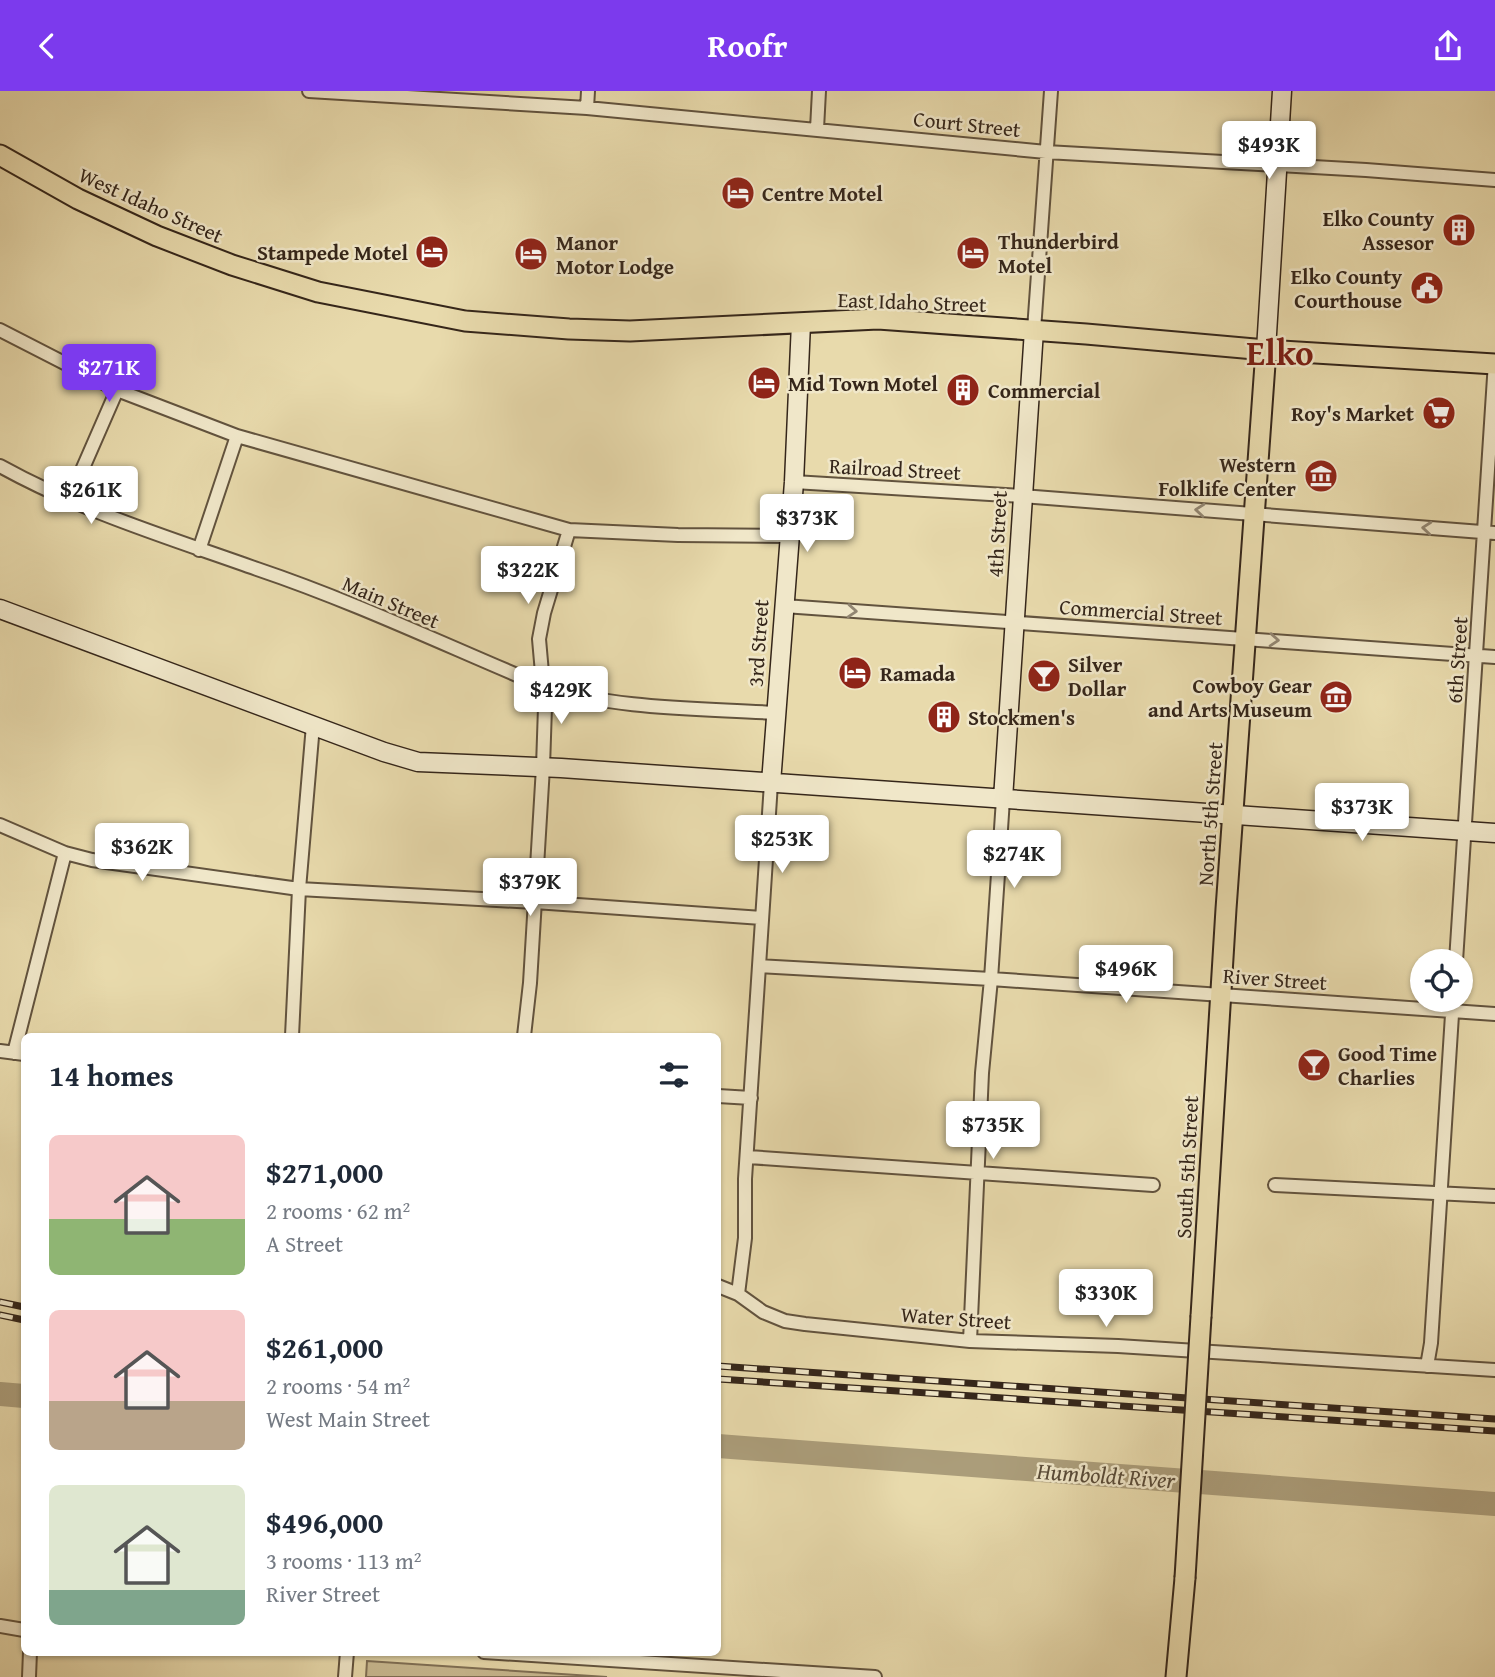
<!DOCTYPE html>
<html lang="en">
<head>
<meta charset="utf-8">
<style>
  body { margin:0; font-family:"Gentium Book Plus",serif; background:#f2f2f3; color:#1f2937; height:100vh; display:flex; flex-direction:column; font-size:26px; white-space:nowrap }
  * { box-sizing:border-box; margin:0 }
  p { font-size:23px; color:#747a83 }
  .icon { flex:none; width:38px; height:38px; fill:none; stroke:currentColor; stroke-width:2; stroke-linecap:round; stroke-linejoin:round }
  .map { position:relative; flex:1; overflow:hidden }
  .side { position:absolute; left:21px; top:942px; width:700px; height:623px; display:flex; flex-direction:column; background:#fff; border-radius:10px; box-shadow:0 2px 5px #0004 }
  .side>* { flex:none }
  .controls { position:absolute; left:1410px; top:858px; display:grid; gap:14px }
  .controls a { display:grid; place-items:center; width:63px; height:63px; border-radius:50%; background:#fff; box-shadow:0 2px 5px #0004; font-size:35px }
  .price { position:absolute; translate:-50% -60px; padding:0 16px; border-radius:7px; background:#fff; color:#222; font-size:23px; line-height:46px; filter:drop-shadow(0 2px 4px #0008) }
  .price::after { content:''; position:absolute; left:50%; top:42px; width:21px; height:16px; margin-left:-10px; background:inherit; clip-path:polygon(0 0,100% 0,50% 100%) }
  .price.on { background:#7c3aed; color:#fff }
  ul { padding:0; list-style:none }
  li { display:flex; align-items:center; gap:21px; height:175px; padding:0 28px }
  li span { display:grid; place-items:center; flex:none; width:196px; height:140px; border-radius:10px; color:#555 }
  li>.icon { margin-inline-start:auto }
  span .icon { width:84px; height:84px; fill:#fffc; stroke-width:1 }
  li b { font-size:30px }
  h2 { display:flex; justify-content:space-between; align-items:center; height:84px; padding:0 28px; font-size:30px }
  header { display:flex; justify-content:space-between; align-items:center; height:91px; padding:0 28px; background:#7c3aed; color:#fff; font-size:32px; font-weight:700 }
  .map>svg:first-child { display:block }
  .green { fill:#cabb93; stroke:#807056; stroke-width:2 }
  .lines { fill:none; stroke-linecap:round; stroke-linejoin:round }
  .river { stroke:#ab9d7a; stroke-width:24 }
  .street-casing { stroke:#62533e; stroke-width:16 }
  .secondary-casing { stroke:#35261a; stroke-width:21 }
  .primary-casing { stroke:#35261a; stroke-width:23 }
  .street { stroke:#f0e7c9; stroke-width:12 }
  .secondary { stroke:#f0e7c9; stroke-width:18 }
  .primary { stroke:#e8daac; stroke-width:19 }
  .rail-casing { stroke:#35261a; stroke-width:7 }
  .rail { stroke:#f0e7c9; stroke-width:4.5; stroke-dasharray:13; stroke-linecap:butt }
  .primary-bridge-casing { stroke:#35261a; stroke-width:23; stroke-linecap:butt }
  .primary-bridge { stroke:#e8daac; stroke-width:19 }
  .oneway { stroke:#928672 }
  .labels { text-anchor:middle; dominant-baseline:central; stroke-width:5; stroke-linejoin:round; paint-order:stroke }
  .street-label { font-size:21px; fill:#35261a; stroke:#f0e7c9 }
  .poi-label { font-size:21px; font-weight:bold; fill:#35261a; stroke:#f0e7c9; text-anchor:start }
  .water-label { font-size:23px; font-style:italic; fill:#584a37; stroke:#f0e7c9 }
  .town-label { font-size:35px; font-weight:bold; fill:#7a1f14; stroke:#f0e7c9 }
</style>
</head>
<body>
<header><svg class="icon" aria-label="back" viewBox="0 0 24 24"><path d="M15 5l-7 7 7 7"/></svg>Roofr<svg class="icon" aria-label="share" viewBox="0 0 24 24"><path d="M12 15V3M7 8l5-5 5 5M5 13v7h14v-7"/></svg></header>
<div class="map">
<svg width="1495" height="1586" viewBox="0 0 1495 1586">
  <rect width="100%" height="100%" fill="#e8daac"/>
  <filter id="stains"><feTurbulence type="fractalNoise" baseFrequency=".00286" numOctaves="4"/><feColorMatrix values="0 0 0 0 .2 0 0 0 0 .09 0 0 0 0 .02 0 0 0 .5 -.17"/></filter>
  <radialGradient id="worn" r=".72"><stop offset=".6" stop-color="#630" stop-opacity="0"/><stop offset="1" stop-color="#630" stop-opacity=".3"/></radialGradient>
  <!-- green -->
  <path class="green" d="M367,1570L607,1586H366Z"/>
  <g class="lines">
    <!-- river -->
    <path class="river" d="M0,1303L24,1305
      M718,1355L1495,1413"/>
    <defs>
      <path id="street" d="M309,0L587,17L1046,61L1366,79L1495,89
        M587,17L588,0
        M817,38L819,0
        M0,239L117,299L237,345L569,439L678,444L790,445
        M1034,239L1051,0
        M0,375C81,420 170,447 257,478C355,511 449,556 543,595C617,619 699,617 776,622
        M794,391L1022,405L1495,442
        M69,409L117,299
        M199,459L237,345
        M784,515L1495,566
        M0,734L65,762L92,769L299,798L535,811L762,827
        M1456,870L1495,271
        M759,875L991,888L1495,923
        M292,945L299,798L313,634
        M524,945L530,892L543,676L545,616L539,548L544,522L569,439
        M0,960L24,963
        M14,962L65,762
        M718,1005L751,1007
        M748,1066L1153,1094
        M1275,1094L1495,1105
        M718,1195L738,1203L763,1221L785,1230L805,1233L970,1250L1118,1255L1495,1279
        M738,1203L745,1147V1088L771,692
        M970,1250L982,982L991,888L1003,708
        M1427,1275L1431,1252L1453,908
        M0,1535L24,1539
        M484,1561L875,1586
        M29,1586L30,1561
        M345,1586L347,1561"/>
      <path id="secondary" d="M1266,259L1282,0
        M0,518L384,661L418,671L561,677L1495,742
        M771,692L794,391L801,232
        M1003,708L1034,239"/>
      <path id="primary" d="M0,64L78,108L157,145L232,174L318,201L465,230L569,238L630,240L878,228L1086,243L1266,259L1495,273
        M1201,1225L1226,818L1266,259
        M1176,1586L1185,1487"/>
    </defs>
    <!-- street casing -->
    <use href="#street" class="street-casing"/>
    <!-- secondary casing -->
    <use href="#secondary" class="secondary-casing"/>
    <!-- primary casing -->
    <use href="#primary" class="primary-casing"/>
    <!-- street -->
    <use href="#street" class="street"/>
    <!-- secondary -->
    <use href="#secondary" class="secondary"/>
    <!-- primary -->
    <use href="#primary" class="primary"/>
    <defs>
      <path id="rail" d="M0,1211L24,1216
        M0,1224L24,1229
        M718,1275L1495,1328
        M718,1288L1495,1340"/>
    </defs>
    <!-- rail casing -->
    <use href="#rail" class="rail-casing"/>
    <!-- rail -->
    <use href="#rail" class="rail"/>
    <defs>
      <path id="primary-bridge" d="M1185,1487L1201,1225"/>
    </defs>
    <!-- primary-bridge casing -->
    <use href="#primary-bridge" class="primary-bridge-casing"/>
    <!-- primary-bridge -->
    <use href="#primary-bridge" class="primary-bridge"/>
  </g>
  <!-- one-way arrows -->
  <defs><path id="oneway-chevron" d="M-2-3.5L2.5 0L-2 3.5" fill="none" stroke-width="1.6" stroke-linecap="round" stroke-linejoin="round" transform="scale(1.75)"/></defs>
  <g class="oneway">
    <use href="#oneway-chevron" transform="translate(1200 419) rotate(-175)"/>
    <use href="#oneway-chevron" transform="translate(1427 437) rotate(-175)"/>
    <use href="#oneway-chevron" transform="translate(852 520) rotate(4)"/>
    <use href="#oneway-chevron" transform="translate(1274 549) rotate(4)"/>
  </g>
  <!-- icons -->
  <defs>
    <symbol id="hotel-disc" viewBox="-11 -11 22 22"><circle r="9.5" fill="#8f2418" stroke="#f0e7c9"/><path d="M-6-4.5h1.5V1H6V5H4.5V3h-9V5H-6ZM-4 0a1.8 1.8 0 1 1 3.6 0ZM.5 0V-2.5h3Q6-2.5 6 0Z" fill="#fff"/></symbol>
    <symbol id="building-disc" viewBox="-11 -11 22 22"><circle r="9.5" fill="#8f2418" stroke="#f0e7c9"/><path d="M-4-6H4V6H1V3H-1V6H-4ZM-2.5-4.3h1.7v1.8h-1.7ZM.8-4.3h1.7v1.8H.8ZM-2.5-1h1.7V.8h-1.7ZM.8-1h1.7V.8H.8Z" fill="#fff"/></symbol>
    <symbol id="civic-disc" viewBox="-11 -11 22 22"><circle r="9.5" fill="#8f2418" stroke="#f0e7c9"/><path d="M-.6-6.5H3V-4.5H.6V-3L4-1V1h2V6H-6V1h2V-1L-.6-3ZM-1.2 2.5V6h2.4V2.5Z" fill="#fff"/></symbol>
    <symbol id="supermarket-disc" viewBox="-11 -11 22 22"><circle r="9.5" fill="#8f2418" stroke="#f0e7c9"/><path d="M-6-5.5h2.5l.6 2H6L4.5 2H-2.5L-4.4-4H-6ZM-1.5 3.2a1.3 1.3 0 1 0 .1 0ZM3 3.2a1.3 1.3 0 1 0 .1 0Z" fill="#fff"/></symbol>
    <symbol id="museum-disc" viewBox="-11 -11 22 22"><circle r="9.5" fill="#8f2418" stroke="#f0e7c9"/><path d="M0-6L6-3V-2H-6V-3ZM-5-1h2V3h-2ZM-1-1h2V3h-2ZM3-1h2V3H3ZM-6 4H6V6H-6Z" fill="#fff"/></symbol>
    <symbol id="bar-disc" viewBox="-11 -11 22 22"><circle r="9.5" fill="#8f2418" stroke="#f0e7c9"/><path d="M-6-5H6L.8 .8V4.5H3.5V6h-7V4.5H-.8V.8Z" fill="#fff"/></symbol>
  </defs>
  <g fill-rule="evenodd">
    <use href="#hotel-disc" x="719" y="83" width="38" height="38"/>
    <use href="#building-disc" x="1440" y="120" width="38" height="38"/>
    <use href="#hotel-disc" x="413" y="142" width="38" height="38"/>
    <use href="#hotel-disc" x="954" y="143" width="38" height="38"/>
    <use href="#hotel-disc" x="512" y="144" width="38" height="38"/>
    <use href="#civic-disc" x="1408" y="178" width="38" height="38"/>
    <use href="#hotel-disc" x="745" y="273" width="38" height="38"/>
    <use href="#building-disc" x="944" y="280" width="38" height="38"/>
    <use href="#supermarket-disc" x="1420" y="303" width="38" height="38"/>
    <use href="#museum-disc" x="1302" y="366" width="38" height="38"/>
    <use href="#hotel-disc" x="836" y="563" width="38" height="38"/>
    <use href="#bar-disc" x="1025" y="566" width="38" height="38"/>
    <use href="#museum-disc" x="1317" y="587" width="38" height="38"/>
    <use href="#building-disc" x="925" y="607" width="38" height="38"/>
    <use href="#bar-disc" x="1295" y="955" width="38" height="38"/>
  </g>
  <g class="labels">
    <!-- street labels -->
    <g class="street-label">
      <text transform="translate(967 33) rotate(6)">Court Street</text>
      <text transform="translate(151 114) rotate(24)">West Idaho Street</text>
      <text transform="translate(912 211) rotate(2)">East Idaho Street</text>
      <text transform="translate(895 378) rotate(3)">Railroad Street</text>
      <text transform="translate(997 443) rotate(-87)">4th Street</text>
      <text transform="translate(391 511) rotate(23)">Main Street</text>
      <text transform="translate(1141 521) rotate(4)">Commercial Street</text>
      <text transform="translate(758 552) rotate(-86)">3rd Street</text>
      <text transform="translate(1457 569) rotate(-86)">6th Street</text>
      <text transform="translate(1210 723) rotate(-86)">North 5th Street</text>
      <text transform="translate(1275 888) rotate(4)">River Street</text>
      <text transform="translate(1187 1076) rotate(-87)">South 5th Street</text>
      <text transform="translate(956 1227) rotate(4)">Water Street</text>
    </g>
    <!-- poi labels -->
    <g class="poi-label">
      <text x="762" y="102">Centre Motel</text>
      <text x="1434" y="127" text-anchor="end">Elko County<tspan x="1434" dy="24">Assesor</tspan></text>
      <text x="998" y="150">Thunderbird<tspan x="998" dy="24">Motel</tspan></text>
      <text x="556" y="151">Manor<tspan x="556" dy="24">Motor Lodge</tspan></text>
      <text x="408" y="161" text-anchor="end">Stampede Motel</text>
      <text x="1402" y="185" text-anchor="end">Elko County<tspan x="1402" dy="24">Courthouse</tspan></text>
      <text x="788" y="292">Mid Town Motel</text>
      <text x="988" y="299">Commercial</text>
      <text x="1414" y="322" text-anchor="end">Roy's Market</text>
      <text x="1296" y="373" text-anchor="end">Western<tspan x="1296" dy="24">Folklife Center</tspan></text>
      <text x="1068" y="573">Silver<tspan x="1068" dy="24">Dollar</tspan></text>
      <text x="880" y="582">Ramada</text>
      <text x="1312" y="594" text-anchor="end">Cowboy Gear<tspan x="1312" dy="24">and Arts Museum</tspan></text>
      <text x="968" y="626">Stockmen's</text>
      <text x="1338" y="962">Good Time<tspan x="1338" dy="24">Charlies</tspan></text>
    </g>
    <!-- water labels -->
    <g class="water-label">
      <text transform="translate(1106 1384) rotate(4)">Humboldt River</text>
    </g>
    <!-- town labels -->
    <g class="town-label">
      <text x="1280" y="261">Elko</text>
    </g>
  </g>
  <rect width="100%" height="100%" filter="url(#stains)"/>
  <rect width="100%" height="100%" fill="url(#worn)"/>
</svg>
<div class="controls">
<a><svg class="icon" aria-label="locate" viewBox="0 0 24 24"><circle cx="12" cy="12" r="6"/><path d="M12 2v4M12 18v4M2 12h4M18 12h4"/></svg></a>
</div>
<b class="price" style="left:1269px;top:90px">$493K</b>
<b class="price on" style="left:109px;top:313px">$271K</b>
<b class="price" style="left:91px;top:435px">$261K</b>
<b class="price" style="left:807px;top:463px">$373K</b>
<b class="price" style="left:528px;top:515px">$322K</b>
<b class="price" style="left:561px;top:635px">$429K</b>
<b class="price" style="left:1362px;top:752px">$373K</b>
<b class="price" style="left:782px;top:784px">$253K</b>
<b class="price" style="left:142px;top:792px">$362K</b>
<b class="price" style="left:1014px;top:799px">$274K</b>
<b class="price" style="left:530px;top:827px">$379K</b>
<b class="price" style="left:1126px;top:914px">$496K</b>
<b class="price" style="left:993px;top:1070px">$735K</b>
<b class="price" style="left:1106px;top:1238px">$330K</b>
<section class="side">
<h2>14 homes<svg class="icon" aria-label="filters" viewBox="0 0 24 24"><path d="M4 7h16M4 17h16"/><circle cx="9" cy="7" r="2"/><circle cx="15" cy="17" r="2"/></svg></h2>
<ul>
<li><span style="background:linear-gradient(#f6c9c9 60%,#8fb573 0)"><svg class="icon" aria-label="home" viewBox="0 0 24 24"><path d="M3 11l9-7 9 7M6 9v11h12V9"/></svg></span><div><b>$271,000</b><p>2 rooms · 62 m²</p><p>A Street</p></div></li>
<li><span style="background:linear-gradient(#f6c9c9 65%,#b9a48a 0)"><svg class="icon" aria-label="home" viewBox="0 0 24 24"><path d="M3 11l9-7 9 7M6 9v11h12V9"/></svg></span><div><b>$261,000</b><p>2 rooms · 54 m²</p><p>West Main Street</p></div></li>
<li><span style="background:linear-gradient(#dfe7d0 75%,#7fa58c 0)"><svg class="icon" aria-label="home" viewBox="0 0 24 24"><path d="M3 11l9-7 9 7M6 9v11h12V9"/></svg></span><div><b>$496,000</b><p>3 rooms · 113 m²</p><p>River Street</p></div></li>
</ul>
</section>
</div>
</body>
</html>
